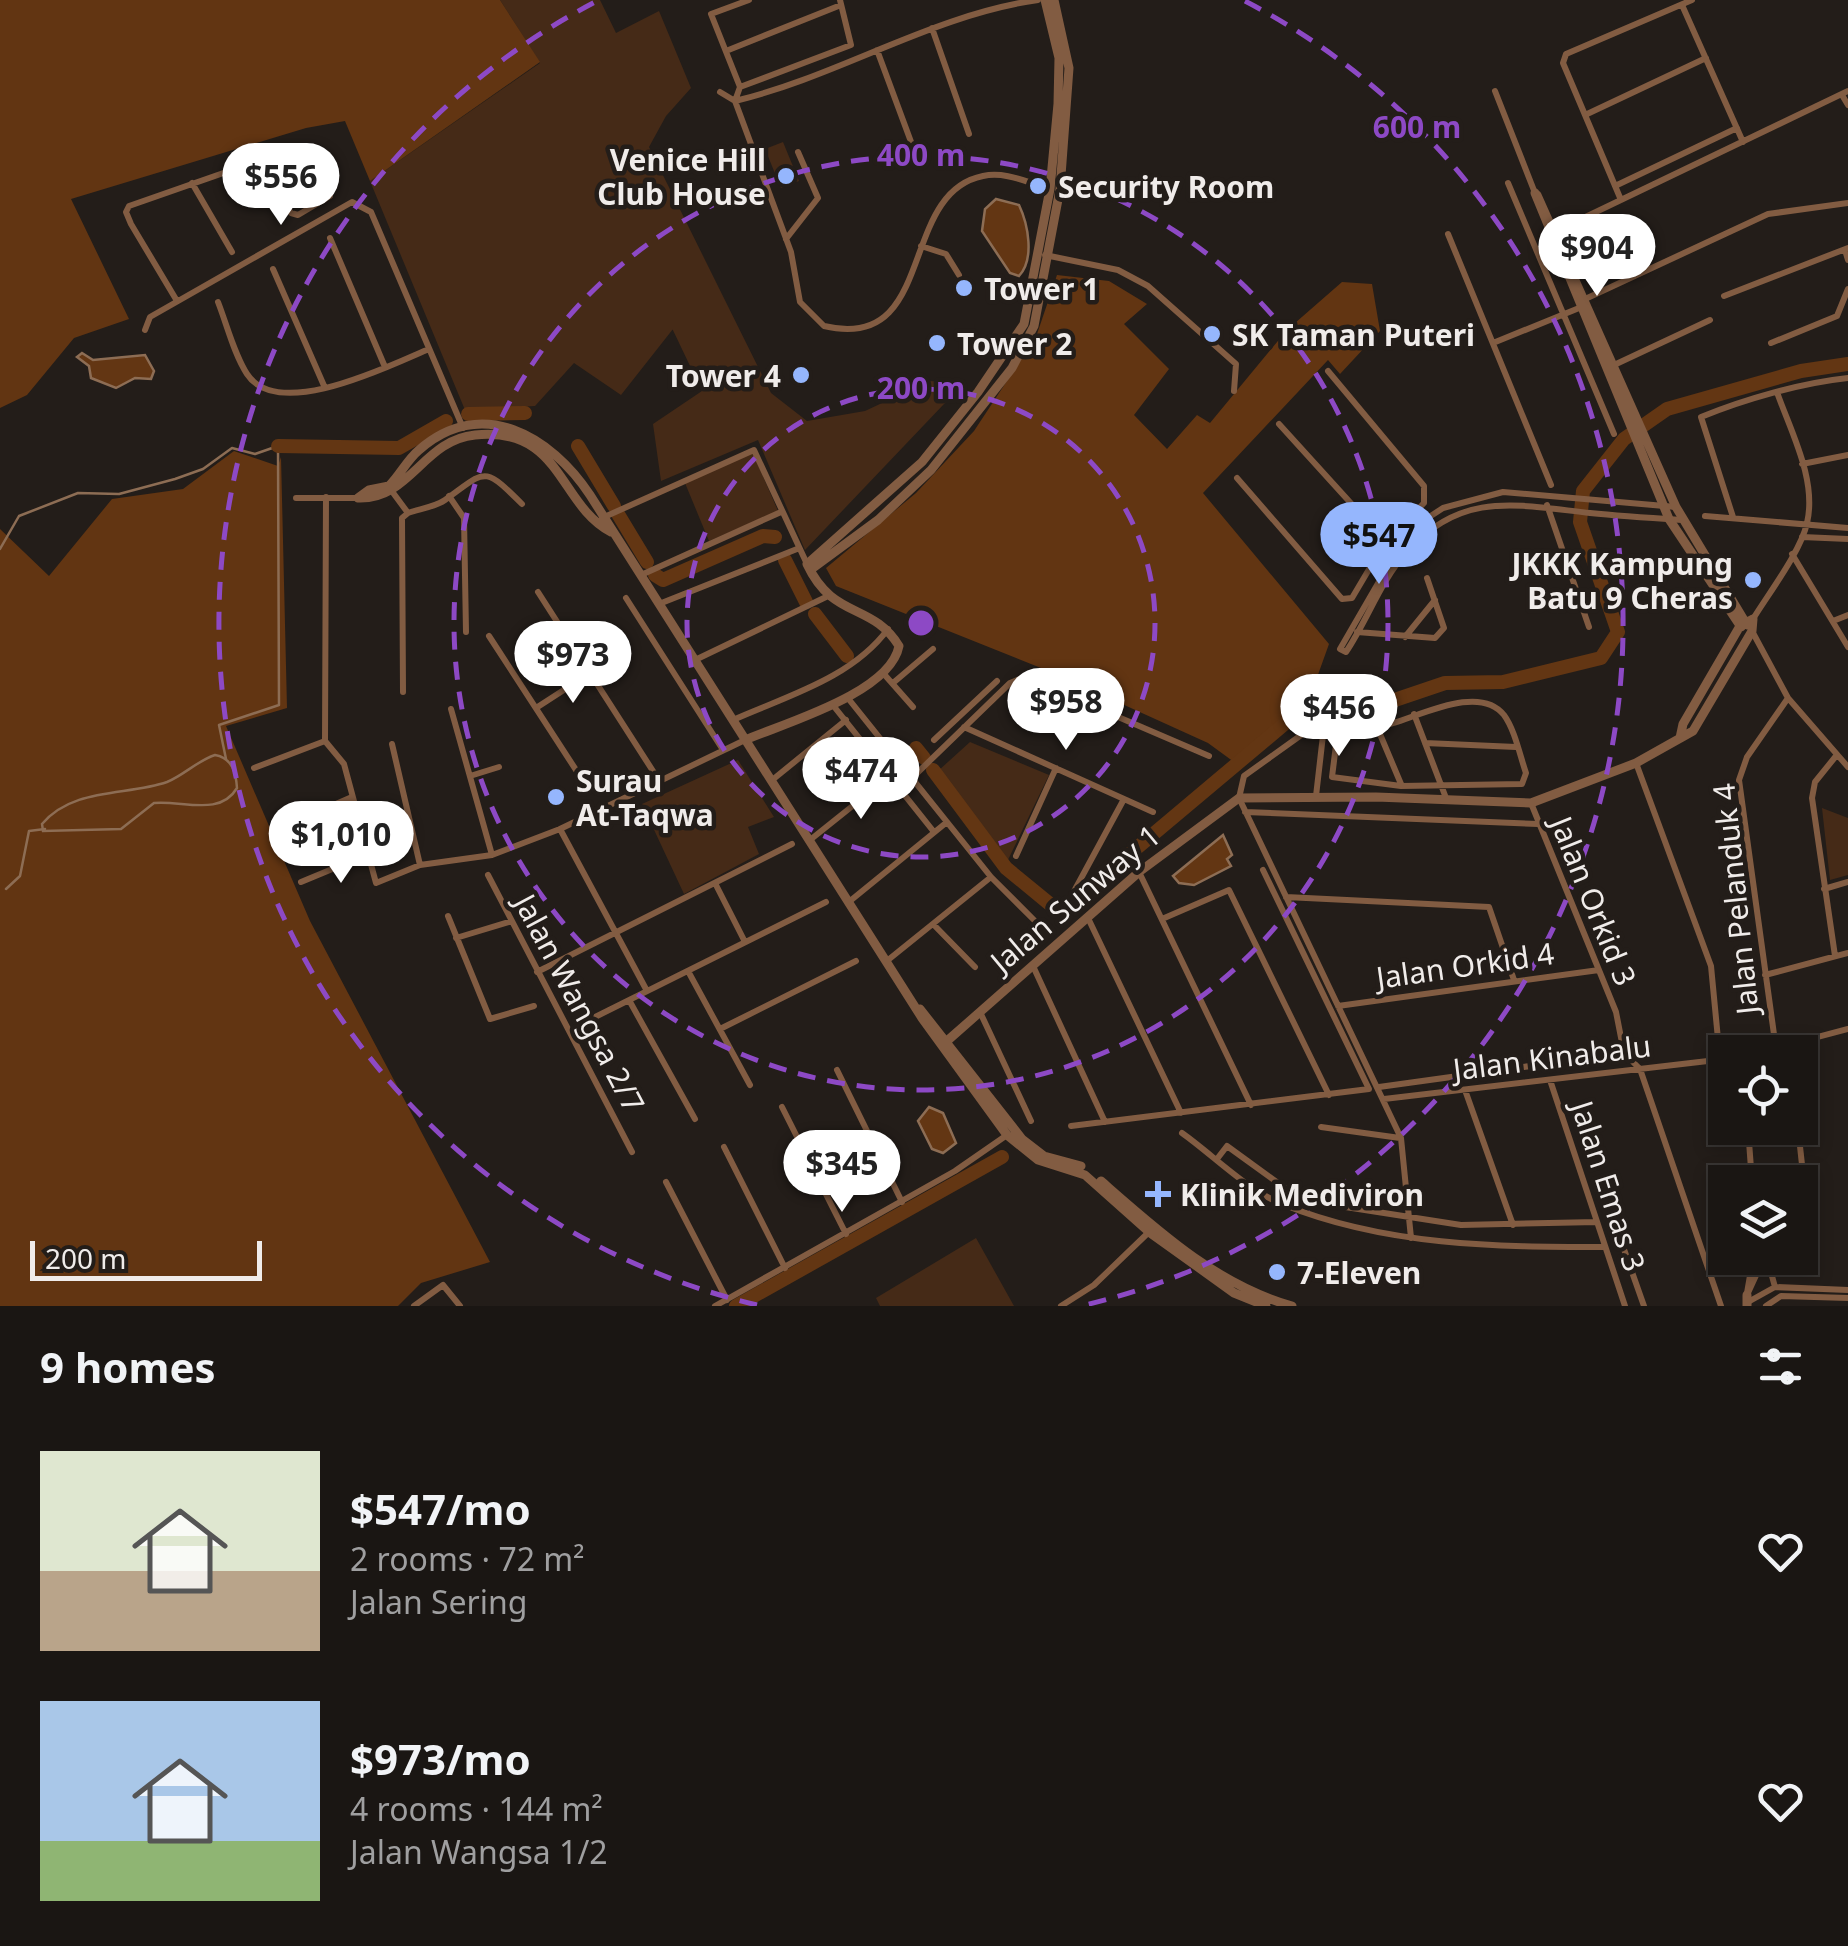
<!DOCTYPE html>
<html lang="en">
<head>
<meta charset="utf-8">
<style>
  body { margin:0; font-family:"Noto Sans",sans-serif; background:#231f1c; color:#f1f3f6; height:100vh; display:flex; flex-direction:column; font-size:38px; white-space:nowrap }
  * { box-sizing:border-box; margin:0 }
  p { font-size:32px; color:#9f9fa0 }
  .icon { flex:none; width:55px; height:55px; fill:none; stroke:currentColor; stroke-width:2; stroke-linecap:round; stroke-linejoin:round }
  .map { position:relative; height:1306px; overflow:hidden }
  .sheet { display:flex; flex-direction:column; background:#1a1613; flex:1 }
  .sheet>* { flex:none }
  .controls { position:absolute; left:1708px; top:1035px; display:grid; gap:20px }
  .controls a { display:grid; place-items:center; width:110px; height:110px; border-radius:0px; background:#1a1613; box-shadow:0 5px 15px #0003,0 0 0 2px #383533; font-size:50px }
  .scale { position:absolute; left:30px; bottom:25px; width:232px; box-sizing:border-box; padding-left:10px; border:5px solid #f0ecea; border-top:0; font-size:28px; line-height:35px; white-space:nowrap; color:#f0ecea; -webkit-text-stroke:8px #231d19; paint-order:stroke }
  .price { position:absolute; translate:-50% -85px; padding:0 22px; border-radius:35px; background:#fff; color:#222; font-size:32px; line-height:65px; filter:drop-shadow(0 2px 5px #0008) }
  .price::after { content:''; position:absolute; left:50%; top:60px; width:30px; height:22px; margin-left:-15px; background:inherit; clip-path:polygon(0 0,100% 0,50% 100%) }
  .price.on { background:#95b6fd; color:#111 }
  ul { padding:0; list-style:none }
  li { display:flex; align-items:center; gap:30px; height:250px; padding:0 40px }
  li span { display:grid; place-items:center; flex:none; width:280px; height:200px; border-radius:0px; color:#555 }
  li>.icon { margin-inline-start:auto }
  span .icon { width:120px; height:120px; fill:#fffc; stroke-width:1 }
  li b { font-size:42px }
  h2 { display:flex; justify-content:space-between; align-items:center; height:120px; padding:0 40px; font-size:42px }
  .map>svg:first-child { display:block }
  .green { fill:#452a17 }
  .forest { fill:#623512 }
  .water { fill:#633613; stroke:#8d6d54; stroke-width:2.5 }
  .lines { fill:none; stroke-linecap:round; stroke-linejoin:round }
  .stream { stroke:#8d6d54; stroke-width:2.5 }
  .river { stroke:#633613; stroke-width:14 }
  .minor { stroke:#825c42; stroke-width:6 }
  .tertiary { stroke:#825c42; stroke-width:9 }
  .ring { fill:none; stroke:#8d49c5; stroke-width:5; stroke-dasharray:18 12 }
  .poi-dot { fill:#95b6fd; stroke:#231d19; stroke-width:4 }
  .labels { text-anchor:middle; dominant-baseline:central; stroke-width:9; stroke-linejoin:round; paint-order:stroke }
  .poi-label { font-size:30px; font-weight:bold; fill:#f0ecea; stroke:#231d19; text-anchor:start }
  .street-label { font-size:30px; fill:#f0ecea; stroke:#231d19 }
  .centre { fill:#8d49c5; stroke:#231d19; stroke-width:5 }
  .ring-label { font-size:30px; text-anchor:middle; font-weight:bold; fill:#8d49c5; stroke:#231d19; stroke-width:9; stroke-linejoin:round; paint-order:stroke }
</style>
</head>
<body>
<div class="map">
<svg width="1848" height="1306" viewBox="0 0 1848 1306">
  <rect width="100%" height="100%" fill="#231d19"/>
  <!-- green -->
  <path class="green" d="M500,0H600L616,33L659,11L691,88L666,116L649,147L771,393L807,421L865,411L929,381L964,383L805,550L758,440L661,481L653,424L702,391L649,280L673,329L621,395L574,363L535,406L465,410L370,181L540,63Z
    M783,142L799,181L781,188L765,149Z
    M753,453L778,511L709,541L685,483Z
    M970,742L1049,775L1007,862L938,771Z
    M738,760L774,817L748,827L759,854L684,894L642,804Z
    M1822,808L1848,818V875L1830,880Z
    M976,1238L1014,1306H880L876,1298Z"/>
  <!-- forest -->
  <path class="forest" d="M0,0H500L540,62L370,181L345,121L306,128L71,199L129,319L74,338L27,395L0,408Z
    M1057,275L1109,281L1147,304L1124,324L1169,369L1134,415L1167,449L1197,415L1210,423L1287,330L1342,282L1372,284L1380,331L1340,374L1328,360L1203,493L1329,644L1310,697L1234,762L1208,743L1056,674L836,586L826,568L916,493L974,431L1036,337Z
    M234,451L278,466L281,457L287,708L226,726L310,921L490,1262L421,1283L398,1306H0V529L49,576L112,499L183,489Z"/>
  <!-- water -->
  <path class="water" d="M996,199L1019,205C1028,224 1035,259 1019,276L1010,273L982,231L985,209Z
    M82,353L93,360L145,355L154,371L151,379L135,378L116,388L91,378L89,366L77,357Z
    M215,755C232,758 236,772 237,788C220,817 182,800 154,803L121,829L43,831L42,824C73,787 127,796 167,782C184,775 197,761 215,755Z
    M1223,835L1232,855L1227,859L1231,866L1194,885L1179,883L1173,876Z
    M929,1107L943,1113L956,1143L943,1153L932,1149L918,1121Z"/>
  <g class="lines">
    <!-- stream -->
    <path class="stream" d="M0,549L19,516L78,493L119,494L175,479L203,469L232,448L255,454L278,446L279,705L219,725L226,759
      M6,889L20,876L29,831L45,829"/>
    <!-- river -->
    <path class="river" d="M468,414L525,413
      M278,446L399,448L446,421
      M578,446L614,506
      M618,514L647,562
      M785,560L806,602
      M655,575L663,580L763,536L775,537
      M815,614L847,656
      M916,748L924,758
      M933,770L1006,868L1051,905
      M1113,868L1314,699L1377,706L1445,683L1503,682L1601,658L1618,632L1580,522L1583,491L1624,439L1667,409L1801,371L1848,364
      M736,1306L1002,1157"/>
    <!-- minor -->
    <path class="minor" d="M1682,5L1743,142
      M932,28L969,134
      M877,50L917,158
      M726,51L841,5
      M740,87L711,14L749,0
      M1495,91L1535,193
      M720,92L735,101
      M1842,95L1848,105
      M735,101L791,252L800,302L824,326C938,353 897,193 983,176C1006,171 1028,183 1051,189
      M735,101C839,76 932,15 1038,0
      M735,101L740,87L851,45L840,0
      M1585,115L1706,58
      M192,183L232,252
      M1508,183L1614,434
      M1615,186L1737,128
      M1621,200L1563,63L1566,54L1692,0
      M1448,234L1551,485
      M1550,234L1848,91
      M330,238L385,367
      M786,239L818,198L798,152
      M921,246L946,254L959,275
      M1845,250L1848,260
      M1045,255L1118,270L1148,286L1236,364L1234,391
      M273,269L325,388
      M1724,296L1848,248
      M1583,300L1768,214L1848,203
      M177,301L131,224L126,212L129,206L258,161L291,213L298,215L330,196L322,173
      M218,302C227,325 234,354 247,374C278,422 391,365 429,349
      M145,330L150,317L352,202L371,212L463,428
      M1493,343L1584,306
      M1771,343L1837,316L1848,289
      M1614,365L1710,320
      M1279,424L1397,554
      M1802,464L1848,455
      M1237,478L1342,599L1352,598L1384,544L1424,503V486L1328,371
      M391,490L408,513
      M449,496L464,518L466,632
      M296,498H358
      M1547,505L1589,627
      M1676,507L1503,492L1443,508L1420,523L1395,554L1340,649L1346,652C1367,621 1381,580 1406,553C1461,490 1517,505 1590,513C1620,516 1651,518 1682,520
      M408,513C419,509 435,507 445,500C486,471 482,464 522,504
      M1705,516L1848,528
      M1733,517L1701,417C1745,399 1801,383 1848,378
      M602,518L754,450L807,564
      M1802,537L1848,539
      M1792,554L1848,647
      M641,575L781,512
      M538,592L660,782
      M626,598L723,750
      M659,604L797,549
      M1753,619C1769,593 1801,551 1807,523C1817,481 1792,434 1778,395
      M1833,621L1848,615
      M1752,631L1788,698L1848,767
      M1357,632L1435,638L1444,628L1427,578
      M489,636L589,790
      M1405,637L1435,600
      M695,660L826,597
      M883,673L913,707
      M893,683L933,649
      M403,692L402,518L408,513
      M847,697L991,877L1035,921
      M832,704L934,832
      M536,708L590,673
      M451,709L492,855
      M1414,714L1446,798
      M733,720C787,696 852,678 888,629
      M1339,721L1332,777L1401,786L1522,784L1526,773C1520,756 1515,730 1504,715C1477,681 1410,722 1379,727C1363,729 1341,721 1325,718L1244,776L1239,798L1401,1138L1411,1238
      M964,727L1153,812
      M1377,727L1401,784
      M934,740L997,681
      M325,741L344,764L376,883L420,865L492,855L560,829L745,740
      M325,741L326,497
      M1425,743L1516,747
      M392,744L420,865
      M1636,763L1711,966L1720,1060
      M254,768L325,741
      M470,776L499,767
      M912,778L1010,683L1025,677L1209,756
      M771,781L846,720
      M1316,796L1325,718
      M1531,803L1616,1012L1624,1053L1640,1069L1721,1306
      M1245,812L1538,824
      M560,829L647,991
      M276,830L352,797
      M810,840L890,776
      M1016,856L1056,768
      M1139,872L1251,1105
      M488,875L632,1152
      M301,882L366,855
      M715,883L745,942
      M1824,889L1848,882
      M1072,895L1124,799
      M1286,897L1489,907L1514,980
      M850,901L947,822
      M448,916L490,1019L534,1006
      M1088,918L1181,1113
      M1162,919L1229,890L1329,1095
      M933,924L975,967
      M456,938L512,921
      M1835,956L1812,798L1815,782L1836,756
      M888,960L991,877
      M1033,966L1105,1122
      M688,971L750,1085
      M537,972L792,844
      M1765,975L1848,953
      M629,1000L695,1119
      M1338,1006L1599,970
      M980,1012L1031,1121
      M581,1024L826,902
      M720,1029L856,961
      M1776,1049L1739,780L1747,757L1788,698
      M1761,1052L1848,1029
      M837,1070L902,1202
      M1550,1080L1625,1306
      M1379,1087L1624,1053
      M1465,1090L1513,1225
      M1384,1099L1725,1059
      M782,1107L846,1234
      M1071,1126L1369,1089L1263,870
      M1321,1127L1400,1138
      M1748,1128L1752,1182
      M1798,1128L1804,1183
      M1182,1133C1213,1155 1247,1190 1282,1204C1385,1246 1496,1247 1605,1247
      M724,1147L785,1268
      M1217,1159L1227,1146L1289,1191L1339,1206L1461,1225L1597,1222
      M666,1182L727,1300
      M1602,1187L1644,1306
      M1767,1258L1775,1287
      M1747,1293L1753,1258
      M1747,1295L1764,1258
      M1748,1302L1775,1287L1848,1290
      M414,1306L443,1285L460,1306
      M715,1306L955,1171L1007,1135
      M1061,1306L1094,1285L1149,1232
      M1766,1306L1781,1296L1848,1298"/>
    <!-- tertiary -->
    <path class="tertiary" d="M1535,193L1669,519L1741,627
      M1537,195L1676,507L1747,625
      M358,498L369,490L389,486C400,475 407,460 419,450C482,395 551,436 590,495L922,1018L1007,1135L1038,1160L1085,1175L1149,1232L1234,1293L1266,1306
      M358,498C410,500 423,440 475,435C562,426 558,504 611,532
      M810,570L878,520L931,470L1012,368L1034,326L1060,189L1069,68L1054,0
      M745,740C785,723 890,693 899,646C872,602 833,620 807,564L922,462L978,392L1024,324L1050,189L1058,104L1059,58L1045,0
      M920,1009L1022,1139L1044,1156L1081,1166
      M947,1041L1139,872L1239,798L1376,797L1531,803L1636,763L1693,731L1752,631L1753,619L1740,626L1683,724L1680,738
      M1101,1181C1158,1231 1217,1285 1292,1306
      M1747,1306V1295"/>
  </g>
  <!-- distance rings -->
  <g class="ring">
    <circle cx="921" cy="623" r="234"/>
    <circle cx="921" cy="623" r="467"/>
    <path d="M757 1305A701 701 0 0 1 597 1M1245 1A701 701 0 0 1 1085 1305"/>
  </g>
  <!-- markers -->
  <g class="poi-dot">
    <circle cx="786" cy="176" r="10"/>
    <circle cx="1038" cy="186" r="10"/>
    <circle cx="964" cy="288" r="10"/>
    <circle cx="1212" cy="334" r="10"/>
    <circle cx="937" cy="343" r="10"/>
    <circle cx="801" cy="375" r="10"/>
    <circle cx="1753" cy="580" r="10"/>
    <circle cx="556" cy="797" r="10"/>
    <path d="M1153 1179h10v10h10v10h-10v10h-10v-10h-10v-10h10z"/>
    <circle cx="1277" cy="1272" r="10"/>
  </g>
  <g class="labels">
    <!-- poi labels -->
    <g class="poi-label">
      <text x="766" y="159" text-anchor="end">Venice Hill<tspan x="766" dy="34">Club House</tspan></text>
      <text x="1058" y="186">Security Room</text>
      <text x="984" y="288">Tower 1</text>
      <text x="1232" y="334">SK Taman Puteri</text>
      <text x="957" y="343">Tower 2</text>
      <text x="781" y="375" text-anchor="end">Tower 4</text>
      <text x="1733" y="563" text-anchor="end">JKKK Kampung<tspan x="1733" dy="34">Batu 9 Cheras</tspan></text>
      <text x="576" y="780">Surau<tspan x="576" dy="34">At-Taqwa</tspan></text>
      <text x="1180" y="1194">Klinik Mediviron</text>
      <text x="1297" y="1272">7-Eleven</text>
    </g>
    <!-- street labels -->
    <g class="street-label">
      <text transform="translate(1075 898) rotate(-40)">Jalan Sunway 1</text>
      <text transform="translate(1735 899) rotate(-96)">Jalan Pelanduk 4</text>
      <text transform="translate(1594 901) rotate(68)">Jalan Orkid 3</text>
      <text transform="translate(1465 965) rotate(-8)">Jalan Orkid 4</text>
      <text transform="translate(580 1003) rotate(62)">Jalan Wangsa 2/7</text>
      <text transform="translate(1552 1057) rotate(-7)">Jalan Kinabalu</text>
      <text transform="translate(1609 1186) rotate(72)">Jalan Emas 3</text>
    </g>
  </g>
  <circle cx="921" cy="623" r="15" class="centre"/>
  <g class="ring-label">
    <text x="1417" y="138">600 m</text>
    <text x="921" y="166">400 m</text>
    <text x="921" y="399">200 m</text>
  </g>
</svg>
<div class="controls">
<a><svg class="icon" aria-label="locate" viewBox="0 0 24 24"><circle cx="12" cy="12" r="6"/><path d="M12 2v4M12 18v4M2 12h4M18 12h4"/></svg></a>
<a><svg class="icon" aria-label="layers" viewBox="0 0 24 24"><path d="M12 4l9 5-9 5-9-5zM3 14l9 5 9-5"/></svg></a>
</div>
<div class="scale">200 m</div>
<b class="price" style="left:281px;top:228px">$556</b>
<b class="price" style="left:1597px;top:299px">$904</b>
<b class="price on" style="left:1379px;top:587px">$547</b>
<b class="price" style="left:573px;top:706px">$973</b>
<b class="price" style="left:1066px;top:753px">$958</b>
<b class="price" style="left:1339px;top:759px">$456</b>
<b class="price" style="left:861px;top:822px">$474</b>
<b class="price" style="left:341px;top:886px">$1,010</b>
<b class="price" style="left:842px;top:1215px">$345</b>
</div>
<section class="sheet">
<h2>9 homes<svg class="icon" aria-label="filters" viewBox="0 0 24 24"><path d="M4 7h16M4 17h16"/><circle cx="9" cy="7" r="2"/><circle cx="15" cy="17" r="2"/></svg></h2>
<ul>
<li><span style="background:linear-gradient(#dfe7d0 60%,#b9a48a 0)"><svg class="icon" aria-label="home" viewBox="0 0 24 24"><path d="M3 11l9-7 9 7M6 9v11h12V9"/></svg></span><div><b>$547/mo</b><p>2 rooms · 72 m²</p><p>Jalan Sering</p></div><svg class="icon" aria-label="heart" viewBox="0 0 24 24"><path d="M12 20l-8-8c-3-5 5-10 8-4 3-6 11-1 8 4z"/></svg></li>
<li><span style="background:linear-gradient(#a9c7e8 70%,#8fb573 0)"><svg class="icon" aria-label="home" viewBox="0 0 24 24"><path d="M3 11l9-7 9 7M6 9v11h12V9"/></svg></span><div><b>$973/mo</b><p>4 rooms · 144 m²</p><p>Jalan Wangsa 1/2</p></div><svg class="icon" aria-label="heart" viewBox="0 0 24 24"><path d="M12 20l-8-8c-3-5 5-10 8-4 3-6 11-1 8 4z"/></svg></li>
</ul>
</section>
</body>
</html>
